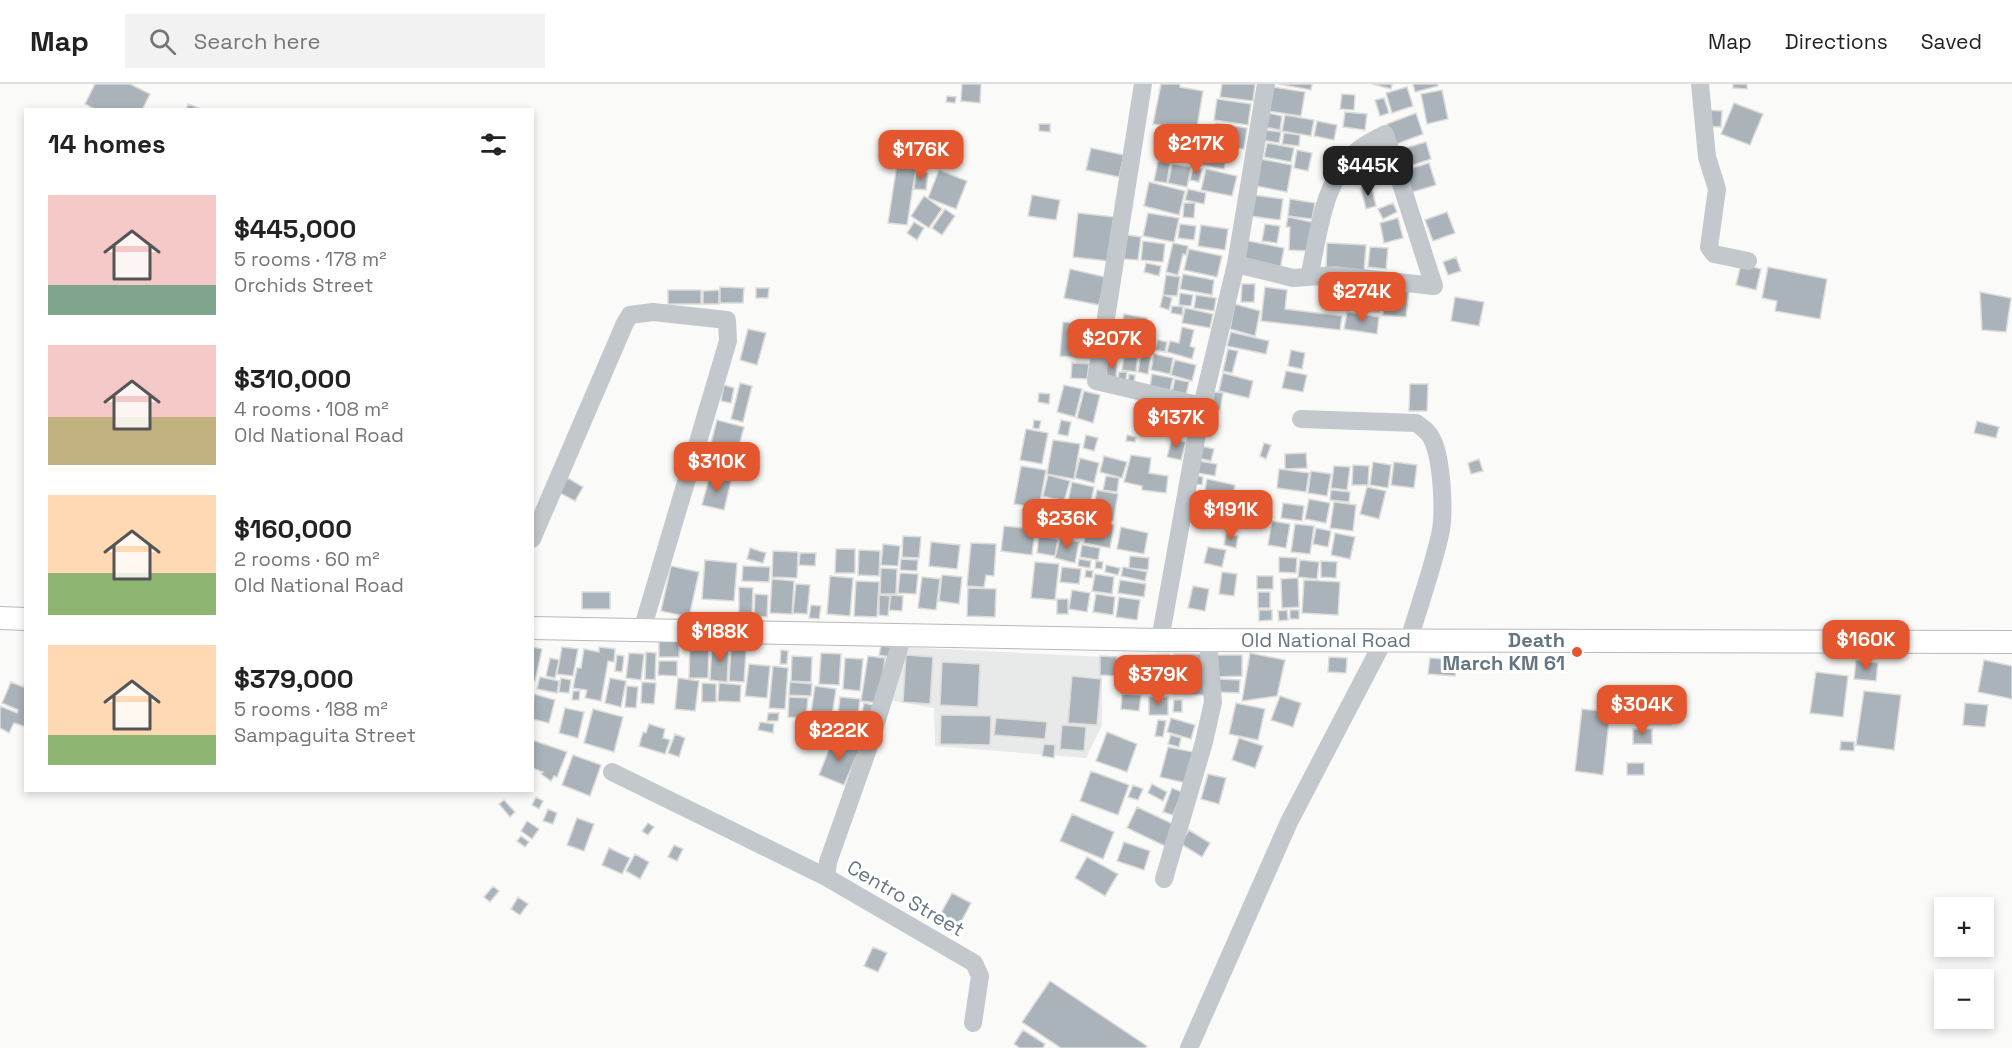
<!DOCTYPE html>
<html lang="en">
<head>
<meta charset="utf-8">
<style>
  body { margin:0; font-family:"Space Grotesk",sans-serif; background:#f2f2f2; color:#222; height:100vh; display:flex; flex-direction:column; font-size:22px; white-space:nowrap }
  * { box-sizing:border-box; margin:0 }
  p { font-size:20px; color:#767676 }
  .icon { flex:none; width:33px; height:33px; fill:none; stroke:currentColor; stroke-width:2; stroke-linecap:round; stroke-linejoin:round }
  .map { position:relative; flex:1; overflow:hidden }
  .side { position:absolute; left:24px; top:24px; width:510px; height:684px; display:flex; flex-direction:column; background:#fff; border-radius:0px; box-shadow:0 3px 9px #0003 }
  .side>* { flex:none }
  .buttons { position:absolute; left:1934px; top:813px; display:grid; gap:12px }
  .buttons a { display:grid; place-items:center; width:60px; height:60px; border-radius:0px; background:#fff; box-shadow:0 3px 9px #0003; font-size:30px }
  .price { position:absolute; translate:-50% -51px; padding:0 14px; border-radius:12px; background:#e4572e; color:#fff; font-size:20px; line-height:39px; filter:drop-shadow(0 2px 3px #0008) }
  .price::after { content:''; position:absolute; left:50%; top:36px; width:18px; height:14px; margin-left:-9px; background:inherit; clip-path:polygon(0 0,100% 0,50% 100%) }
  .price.active { background:#222; color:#fff }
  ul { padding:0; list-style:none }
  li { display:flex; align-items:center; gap:18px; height:150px; padding:0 24px }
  li span { display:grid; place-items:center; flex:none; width:168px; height:120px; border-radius:0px; color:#555 }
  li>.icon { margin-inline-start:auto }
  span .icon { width:72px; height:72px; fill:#fffc; stroke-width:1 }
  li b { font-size:26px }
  h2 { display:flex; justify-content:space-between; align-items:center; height:72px; padding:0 24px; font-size:26px }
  header { display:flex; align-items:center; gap:36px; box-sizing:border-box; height:84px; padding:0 30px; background:#fff; border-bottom:2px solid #e0e0e0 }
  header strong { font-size:28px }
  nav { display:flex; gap:33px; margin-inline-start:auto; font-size:21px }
  .search { width:420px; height:54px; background:#f2f2f2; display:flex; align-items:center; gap:15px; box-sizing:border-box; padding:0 21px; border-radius:0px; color:#767676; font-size:22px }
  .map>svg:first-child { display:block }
  .built { fill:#e8e9e9 }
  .building { fill:#aab3b9; stroke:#dcdcda; stroke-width:1.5 }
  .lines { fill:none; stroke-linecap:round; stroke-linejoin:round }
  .major-casing { stroke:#b5babe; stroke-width:24 }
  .minor { stroke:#c3c8cc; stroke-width:18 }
  .major { stroke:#fff; stroke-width:22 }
  .poi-dot { fill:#e4572e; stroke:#fff; stroke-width:2 }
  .labels { text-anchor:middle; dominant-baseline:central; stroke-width:6; stroke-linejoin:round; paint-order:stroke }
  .street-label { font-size:20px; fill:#657683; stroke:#fff }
  .poi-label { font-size:20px; font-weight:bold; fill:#657683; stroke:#fff; text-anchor:end }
</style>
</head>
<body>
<header>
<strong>Map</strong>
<div class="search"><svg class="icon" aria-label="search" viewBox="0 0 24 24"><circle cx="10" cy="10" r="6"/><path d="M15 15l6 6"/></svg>Search here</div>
<nav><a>Map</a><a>Directions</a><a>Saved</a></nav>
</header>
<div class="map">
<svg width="2012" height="964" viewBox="0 0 2012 964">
  <rect width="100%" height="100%" fill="#fafaf8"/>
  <!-- built -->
  <path class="built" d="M904,563L1102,573V642L1086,674L935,662L934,624L888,616Z"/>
  <!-- building -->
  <path class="building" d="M95,0H130L150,10L142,26H96L85,20Z
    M962,0H981L980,19L961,17Z
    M1161,0H1180V3L1203,7L1196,49L1166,44L1167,42L1153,40Z
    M1222,0H1255L1253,17L1220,13Z
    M1278,0H1312L1311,6Z
    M1372,0H1392L1391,5Z
    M1413,0H1438V2L1415,8Z
    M1733,0H1747V5L1733,4Z
    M1273,3L1305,8L1301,32L1268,27Z
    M1407,3L1413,22L1392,29L1386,9Z
    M1442,6L1448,35L1427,40L1421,10Z
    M1342,10L1355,11L1354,26L1340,25Z
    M947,12L956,13L955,19L946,18Z
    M1384,14L1389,29L1380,32L1375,16Z
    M1217,15L1251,20L1248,41L1214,36Z
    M1734,19L1763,30L1750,61L1721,50Z
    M188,20L204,26H186Z
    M1706,26L1722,27L1721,43L1704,42Z
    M1345,28L1367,30L1365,46L1343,43Z
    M1267,29L1282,32L1280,46L1264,43Z
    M1416,29L1423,50L1394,61L1387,40Z
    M1285,31L1314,36L1311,52L1282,47Z
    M1317,37L1337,41L1334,56L1314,52Z
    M1216,39L1247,44L1244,65L1213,61Z
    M1039,40H1050V48L1039,47Z
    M1205,44L1213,45L1210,60L1198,58L1199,53H1203Z
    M1264,46L1281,48L1279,59L1262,56Z
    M1284,49L1300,51L1299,62L1282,60Z
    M1168,54L1179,55L1178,67L1166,65Z
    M1426,58L1431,75L1401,85L1395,67Z
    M1190,59L1228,66L1224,85L1187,78Z
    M1267,59L1294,64L1291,78L1264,73Z
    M1091,64L1124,71L1119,93L1086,86Z
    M1384,64L1393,90L1364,100L1355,73Z
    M1297,66L1312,69L1308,87L1294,84Z
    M1261,75L1292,81L1287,108L1256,102Z
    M1158,77L1170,79L1167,99L1154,97Z
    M1429,79L1436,101L1412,108L1405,86Z
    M897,80L916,83L907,141L888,139Z
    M1172,80L1191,83L1187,103L1168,99Z
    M1193,84L1202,85L1199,98L1190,96Z
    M1206,85L1237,92L1232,112L1201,106Z
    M939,86L967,97L956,125L928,114Z
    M916,87L928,89L926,106L914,105Z
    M1149,98L1185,107L1179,131L1144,122Z
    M1371,101L1376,122L1366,125L1361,104Z
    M1188,105L1206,109L1204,120L1185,116Z
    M1032,111L1060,116L1056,136L1028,132Z
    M1253,111L1283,115L1280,136L1250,132Z
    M924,112L942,125L929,144L911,132Z
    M1290,115L1315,119L1312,135L1288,132Z
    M1184,119H1195L1194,134L1183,133Z
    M1393,119L1397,128L1383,135L1378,125Z
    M945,125L955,132L942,151L932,144Z
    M1447,128L1455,149L1433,157L1425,136Z
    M1078,129L1114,133L1108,177L1073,173Z
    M1148,129L1179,134L1174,158L1143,152Z
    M1288,133L1316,139L1310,167L1289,166L1290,143H1286Z
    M1398,134L1403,154L1384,159L1380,139Z
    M914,138L924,144L917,156L907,149Z
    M1180,140L1196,142L1194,156L1178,154Z
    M1265,140L1280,142L1277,159L1262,157Z
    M1201,141L1228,145L1225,166L1198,162Z
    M1127,151L1141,153L1138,176L1124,175Z
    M1244,156L1284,164L1280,186L1239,177Z
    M1143,157L1165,160L1163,178L1141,176Z
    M1173,159L1188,162L1186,171L1183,170L1178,191L1166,188Z
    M1327,159L1366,161L1364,188L1326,185Z
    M1370,163L1388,164L1386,185L1368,183Z
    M1189,165L1222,172L1217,193L1184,186Z
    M1456,173L1461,187L1448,191L1443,178Z
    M1146,179L1161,182L1159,192L1144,188Z
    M1741,180L1761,185L1756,206L1736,201Z
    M1768,183L1827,195L1820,235L1775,227L1777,217L1762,214Z
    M1070,185L1105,193L1099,221L1064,214Z
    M1183,190L1214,196L1212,211L1180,205Z
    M1166,191L1180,193L1177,212L1163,211Z
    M1361,198L1381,200L1379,228L1358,227Z
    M1242,200H1255L1254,218H1241Z
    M1331,201L1356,202L1355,226L1329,225Z
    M1386,201L1409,203L1406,233L1383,231Z
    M720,203L744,204L743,219H720Z
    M1265,203L1287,206L1285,225L1342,232L1340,246L1261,237Z
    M756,204H769L768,214H756Z
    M668,206H701V220H668Z
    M719,206V220H703V207Z
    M1980,208L2011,214L2006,248L1982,246Z
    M1180,209L1193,211L1191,222L1179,221Z
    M1163,211L1172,214L1169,226L1160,223Z
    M1196,211L1216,214L1214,227L1194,224Z
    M1455,213L1484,218L1479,242L1451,237Z
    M1235,220L1260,227L1255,252L1230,245Z
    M1172,222L1183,223L1182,231L1171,229Z
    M1185,224L1213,230L1210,244L1182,239Z
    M1347,228L1379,233L1377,250L1344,245Z
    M1124,230L1147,234L1144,254L1120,249Z
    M1063,238L1099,241L1096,275L1060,272Z
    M1182,243L1194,246L1190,262L1195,264L1192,275L1167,268L1170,257L1179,259Z
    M748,245L766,249L757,281L740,276Z
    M1231,248L1269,257L1266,270L1227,262Z
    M1113,253L1124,254L1122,274L1110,273Z
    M1158,256L1167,258L1165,268L1155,266Z
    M1228,265L1238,267L1232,289L1223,287Z
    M1125,266L1138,268L1136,288L1122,286Z
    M1291,266L1305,269L1302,285L1288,282Z
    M1141,269L1151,271L1148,290L1138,288Z
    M1154,270L1173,274L1170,290L1151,286Z
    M1175,276L1196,281L1192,297L1171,291Z
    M1107,277L1117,278L1116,295L1106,294Z
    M1072,279L1089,280L1087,295L1071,294Z
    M1286,287L1307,291L1303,308L1282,304Z
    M1119,288H1127L1126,296L1118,295Z
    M1223,289L1253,297L1249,314L1219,307Z
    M1129,290L1135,291L1134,300L1128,299Z
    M1152,290L1173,294L1170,307L1150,303Z
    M1175,295L1189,298L1186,311L1172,308Z
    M740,299L752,302L743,338L731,335Z
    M1410,300H1428L1427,327H1409Z
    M724,301L734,304L731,319L721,317Z
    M1064,301L1082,305L1075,333L1057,328Z
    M1084,307L1100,311L1093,339L1077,334Z
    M1214,308L1223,309L1220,326L1211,324Z
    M1039,309L1050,310L1049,320L1038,318Z
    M1181,324L1194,327L1190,345L1176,342Z
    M717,336L744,343L732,388L705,382Z
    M1034,336L1041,337L1039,345L1033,344Z
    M1061,336L1071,338L1068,352L1058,350Z
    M1977,337L1999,343L1996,354L1974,349Z
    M1026,345L1048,349L1042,380L1020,376Z
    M1086,351L1098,354L1094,367L1083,364Z
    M1127,351L1136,353L1135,358L1126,357Z
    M1172,354L1186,358L1181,376L1167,373Z
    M1053,356L1080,360L1074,395L1047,390Z
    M1264,359L1271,361L1266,375L1260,372Z
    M1201,362L1214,365L1211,377L1198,374Z
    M1306,369L1307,384L1285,385V370Z
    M1131,371L1151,374L1149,389L1168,392L1166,409L1142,406V402L1124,398Z
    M1104,372L1127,378L1122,394L1100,388Z
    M1080,374L1099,379L1094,399L1075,394Z
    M1479,375L1483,387L1471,390L1468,379Z
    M1199,377L1217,380L1215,392L1197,389Z
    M1373,378L1391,381L1388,404L1370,401Z
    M1394,378L1417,381L1414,404L1391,401Z
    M1353,381L1369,382L1368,401H1352Z
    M1021,382L1046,386L1039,424L1014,420Z
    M1334,382L1350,383L1347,406L1331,404Z
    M1279,385L1309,389L1306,408L1277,404Z
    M1311,387L1331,390L1327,412L1308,409Z
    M1191,390L1203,393L1202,401L1190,399Z
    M710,391L731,397L724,426L702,421Z
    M1048,391L1070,397L1064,417L1043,412Z
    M1106,392L1119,394L1117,408L1103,406Z
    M566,393L583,403L575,417L558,408Z
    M1207,395L1235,401L1231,421L1203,415Z
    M1072,398L1094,403L1089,428L1067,423Z
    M1367,403L1386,407L1379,435L1360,430Z
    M1097,406L1118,410L1113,437L1091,434Z
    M1331,406L1350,408L1349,418L1330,416Z
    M1044,415L1054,417L1052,428L1042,426Z
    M1309,415L1330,419L1326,439L1305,435Z
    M1334,418L1356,421L1353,447L1330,444Z
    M1283,419L1304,422L1302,437L1281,434Z
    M1043,429L1067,434L1063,452L1039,447Z
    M1073,437L1083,438L1081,454L1071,453Z
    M1088,437L1114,441L1110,464L1084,459Z
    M1272,437L1290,440L1286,464L1268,461Z
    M1295,440L1314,442L1310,470L1291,468Z
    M1004,442L1035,445L1032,471L1001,467Z
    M1121,443L1148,449L1144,470L1117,465Z
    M1316,444L1331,447L1328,463L1313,460Z
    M1335,449L1355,453L1350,475L1331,471Z
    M1226,450L1238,452L1236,464L1224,461Z
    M903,452L921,453L919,474L902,473Z
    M1039,452L1058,455L1055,472L1037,469Z
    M1060,454L1079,458L1075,479L1055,474Z
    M931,458L960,461L957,485L929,482Z
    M971,459L996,460L994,492L986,491L984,503L967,502Z
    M883,460L900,462L898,482L881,481Z
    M1082,461L1100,464L1098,476L1080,473Z
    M1208,463L1226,466L1222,483L1204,479Z
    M750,464L766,469L763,479L747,475Z
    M836,465H855V489H835Z
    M859,466L880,467L879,492L858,491Z
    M773,467L798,468L797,494L772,493Z
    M800,469H816L815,482L799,481Z
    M1130,472L1149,474L1148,486L1129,484Z
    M1279,473L1297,474L1296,489L1279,488Z
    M901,475L918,476L917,487L900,486Z
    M1079,475L1091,477L1090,484L1078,482Z
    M705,476L737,479L734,517L702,515Z
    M1300,476L1319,478L1317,495L1298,493Z
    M1096,477L1103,478L1102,485L1095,484Z
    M1321,477L1337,478L1336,494L1321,493Z
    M1035,478L1059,480L1055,516L1031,514Z
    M1106,481L1120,484L1118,491L1105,488Z
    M671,482L699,488L689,533L661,527Z
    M743,482L770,483L769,498L742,497Z
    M1062,483L1081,485L1079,500L1060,498Z
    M1123,483L1147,488L1145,497L1121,492Z
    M881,484L897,485L896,510H880Z
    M1086,486L1093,487L1092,494L1085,493Z
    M1222,488L1237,490L1234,512L1219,510Z
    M900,489L918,490L916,510L898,509Z
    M1095,490L1114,493L1112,510L1092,507Z
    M942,491L962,493L959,520L939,517Z
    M830,492L853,494L850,532L827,530Z
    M1257,492H1273V505H1257Z
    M922,493L940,495L936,526L918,524Z
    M1298,494L1299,523L1282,524L1281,495Z
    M772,495L794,497L792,530L770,529Z
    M1120,496L1146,500L1144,513L1118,509Z
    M1304,496L1340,498L1338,531L1302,529Z
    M856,497L879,498L877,533L854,532Z
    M796,500L810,501L807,530L793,529Z
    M1193,502L1209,505L1205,527L1188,524Z
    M739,503L753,504L752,531H739Z
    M968,504L996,505L995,533L967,532Z
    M1072,506L1090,509L1087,528L1069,525Z
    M582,508H610V525H582Z
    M1258,508H1270V524H1258Z
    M755,510L768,511L767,533L754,532Z
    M1096,510L1115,513L1113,531L1093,528Z
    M879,511L890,512L888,532L879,531Z
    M891,511L903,512L902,527L889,526Z
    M1119,513L1140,516L1137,536L1116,533Z
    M1057,515H1068V530H1057Z
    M811,521L821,522L819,535L809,534Z
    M1259,526H1272V536L1259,537Z
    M1287,526L1288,536L1279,537L1278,527Z
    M1290,526H1299V535H1290Z
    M679,554V573H659V555Z
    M690,559L709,560L708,594H689Z
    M712,561L729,562L727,598L710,596Z
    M881,562L891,563L890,573L879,571Z
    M532,563L542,565L535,597H532Z
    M562,563L578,565L573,592L557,590Z
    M599,563L615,565L614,578L608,577L601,617L585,614L587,606L573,604L577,584H581L584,565L599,568Z
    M731,565L746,566L744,598L729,597Z
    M781,566L788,567L787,580H780Z
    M646,568L656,569L655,596L645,595Z
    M629,569L644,570L641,596L626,594Z
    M821,569L841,570L839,601L819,600Z
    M1250,569L1285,576L1277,612L1242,617Z
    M1169,570L1170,608L1150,609L1149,571Z
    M1174,570H1205V611L1173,610Z
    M617,571L624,572L622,588L615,587Z
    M906,571L933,573L930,620L903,618Z
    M1214,571H1242V592L1214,593Z
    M792,572L812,573L811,598L791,597Z
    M868,572L885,574L879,619L861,617Z
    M1100,572L1117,573L1116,592L1100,591Z
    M1329,573L1347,574L1346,589L1328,588Z
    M550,574L559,576L555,594L546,592Z
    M845,574L863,575L860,607L843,605Z
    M1123,574H1145V605H1122Z
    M1430,574L1456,576L1455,592L1428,590Z
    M1856,576L1878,579L1876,597L1854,595Z
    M1984,576L2012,582V615L1978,608Z
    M659,577H677V592L658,591Z
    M942,578L980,580L978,623L940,621Z
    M749,580L770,582L767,614L745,612Z
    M773,582L788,584L785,625L769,624Z
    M1816,588L1848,592L1843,633L1810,629Z
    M1072,592L1101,595L1097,641L1068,639Z
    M540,593L559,597L557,609L537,605Z
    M561,594L571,596L569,609L559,608Z
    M610,594L626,597L621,623L605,619Z
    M678,594L699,597L695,627L675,625Z
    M1218,595L1240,596L1239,609L1217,608Z
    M11,598L23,603L26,598V643L14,639L9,649L0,644V622L17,629L18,626L2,619Z
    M642,598L656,599L654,620L641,619Z
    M790,598L812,600L811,612L789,611Z
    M702,599L716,600V618H702Z
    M719,599L741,601L740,618L718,617Z
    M627,602L638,603L636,624L625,623Z
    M815,602L836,605L831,639L810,636Z
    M573,607H580L579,616H572Z
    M1864,607L1901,611L1894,666L1856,661Z
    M534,610L555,616L549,639L532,635Z
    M1122,610L1141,611L1139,627L1121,625Z
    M1280,612L1301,619L1293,643L1271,636Z
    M789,613L808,614L806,634L788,633Z
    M840,613L860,615L857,641L837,639Z
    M1149,613H1168V631H1149Z
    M1645,615L1672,616L1671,641L1643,640Z
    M1174,616H1182V628H1173Z
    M864,619L873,621L869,639L860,638Z
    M1236,619L1265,625L1258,656L1229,650Z
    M1965,619L1988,621L1985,643L1963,641Z
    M565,624L584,628L578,654L559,649Z
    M593,625L623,633L614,668L584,659Z
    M1582,625L1610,628L1603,691L1575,687Z
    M768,629H779L778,637H767Z
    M941,631L991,632L990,661L940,660Z
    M996,634L1047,638L1045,655L994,651Z
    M1171,634L1195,641L1191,655L1167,648Z
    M1158,636L1166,637L1163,653L1155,652Z
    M760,638L774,640L773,649L758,646Z
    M649,640L665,645L663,654L670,656L665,670L639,662L643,648L646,649Z
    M1062,641L1086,643L1084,667L1060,665Z
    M1633,645H1652V660H1633Z
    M1107,648L1137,660L1127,688L1096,677Z
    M675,650L685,654L679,673L668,669Z
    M1171,651L1181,654L1179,663L1168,660Z
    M1239,654L1263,662L1255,684L1232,676Z
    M833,655L859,666L844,701L819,691Z
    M532,656L567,668L557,693L554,692L551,697L541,690L543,688L532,684Z
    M1841,657L1854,658V667L1840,666Z
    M1044,660L1055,661L1054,674L1042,672Z
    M1168,663L1193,668L1186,699L1160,693Z
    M573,671L601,681L590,712L562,701Z
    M1627,679H1644V691H1627Z
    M1091,687L1129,701L1118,731L1080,717Z
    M1208,690L1226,694L1219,720L1201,715Z
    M1152,700L1167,708L1163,717L1148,709Z
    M1133,701L1143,705L1138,716L1128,713Z
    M1172,704L1182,708L1173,731L1163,728Z
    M536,713L543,717L539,725L532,721Z
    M504,716L515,728L510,733L499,720Z
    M1137,723L1175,741L1165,762L1127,744Z
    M548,725L557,729L553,740L543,737Z
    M1072,730L1114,748L1103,775L1060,757Z
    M577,734L594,740L584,767L567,761Z
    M527,737L539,745L532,755L521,747Z
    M648,739L654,743L648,751L642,747Z
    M1189,746L1210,759L1202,773L1181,760Z
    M521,752L529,758L525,763L517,757Z
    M1124,758L1150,767L1144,786L1117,777Z
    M674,761L683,765L677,777L668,773Z
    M609,764L630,774L622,790L602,781Z
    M635,770L649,778L640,795L626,787Z
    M1087,773L1118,790L1105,812L1075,794Z
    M493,802L499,807L490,818L484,813Z
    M952,809L971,819L954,851L935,840Z
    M518,813L528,820L520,831L511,825Z
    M873,863L887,869L878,888L864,882Z
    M1050,897L1147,962L1145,964H1061L1022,938Z
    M1023,946L1045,960L1043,964H1020L1014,960Z"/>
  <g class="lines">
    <defs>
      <path id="major" d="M0,534L26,535
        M532,544L1160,556L2012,558"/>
    </defs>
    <!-- major casing -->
    <use href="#major" class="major-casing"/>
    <!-- minor -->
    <path class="minor" d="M1143,0L1096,297L1202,322
      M1700,0L1707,73L1717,105L1709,163L1714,170L1748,177
      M1236,180L1293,194L1335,191L1434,202L1385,50C1376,55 1365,60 1357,67C1322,98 1319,150 1309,193
      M1301,335L1416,339C1423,344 1429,348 1432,355C1442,374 1445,430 1440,451C1432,486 1419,522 1409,556
      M532,455L625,239L630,231L653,228L727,236L728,257L642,546
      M903,551L868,665L828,778L826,793L974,879L980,892L973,939
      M1160,556L1202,322L1236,180L1266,0
      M612,688L826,793
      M1164,795L1204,658L1213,618L1208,556
      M1189,964L1289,738L1384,556"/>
    <!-- major -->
    <use href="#major" class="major"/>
  </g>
  <!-- markers -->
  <circle class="poi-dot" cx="1577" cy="568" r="6"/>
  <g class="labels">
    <!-- street labels -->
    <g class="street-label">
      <text x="1326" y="556">Old National Road</text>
      <text transform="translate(906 814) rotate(30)">Centro Street</text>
    </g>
    <!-- poi labels -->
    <g class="poi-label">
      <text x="1565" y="556">Death<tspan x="1565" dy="23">March KM 61</tspan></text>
    </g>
  </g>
</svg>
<div class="buttons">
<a>+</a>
<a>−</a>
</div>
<b class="price" style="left:1196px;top:91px">$217K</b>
<b class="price" style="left:921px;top:97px">$176K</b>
<b class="price active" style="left:1368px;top:113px">$445K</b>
<b class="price" style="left:1362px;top:239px">$274K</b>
<b class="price" style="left:1112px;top:286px">$207K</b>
<b class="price" style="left:1176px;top:365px">$137K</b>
<b class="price" style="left:717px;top:409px">$310K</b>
<b class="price" style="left:1231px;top:457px">$191K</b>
<b class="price" style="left:1067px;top:466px">$236K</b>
<b class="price" style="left:720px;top:579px">$188K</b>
<b class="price" style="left:1866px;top:587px">$160K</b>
<b class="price" style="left:1158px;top:622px">$379K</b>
<b class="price" style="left:1642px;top:652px">$304K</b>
<b class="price" style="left:839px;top:678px">$222K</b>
<section class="side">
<h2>14 homes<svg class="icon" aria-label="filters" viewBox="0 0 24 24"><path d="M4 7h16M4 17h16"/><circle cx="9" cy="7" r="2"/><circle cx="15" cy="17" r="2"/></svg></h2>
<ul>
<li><span style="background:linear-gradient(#f6c9c9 75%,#7fa58c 0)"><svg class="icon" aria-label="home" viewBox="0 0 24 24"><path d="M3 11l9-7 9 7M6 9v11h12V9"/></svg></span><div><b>$445,000</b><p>5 rooms · 178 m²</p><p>Orchids Street</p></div></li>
<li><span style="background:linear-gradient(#f6c9c9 60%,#c2b280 0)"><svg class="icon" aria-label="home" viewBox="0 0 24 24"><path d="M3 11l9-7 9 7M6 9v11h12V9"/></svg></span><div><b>$310,000</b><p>4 rooms · 108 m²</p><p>Old National Road</p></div></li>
<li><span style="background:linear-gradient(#ffd9b3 65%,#8fb573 0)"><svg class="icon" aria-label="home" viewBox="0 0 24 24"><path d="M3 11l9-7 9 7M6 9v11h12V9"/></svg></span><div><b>$160,000</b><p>2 rooms · 60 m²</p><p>Old National Road</p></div></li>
<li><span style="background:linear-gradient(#ffd9b3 75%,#8fb573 0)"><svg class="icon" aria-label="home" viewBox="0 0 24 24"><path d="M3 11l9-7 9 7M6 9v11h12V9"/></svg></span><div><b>$379,000</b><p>5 rooms · 188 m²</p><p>Sampaguita Street</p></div></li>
</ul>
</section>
</div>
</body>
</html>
